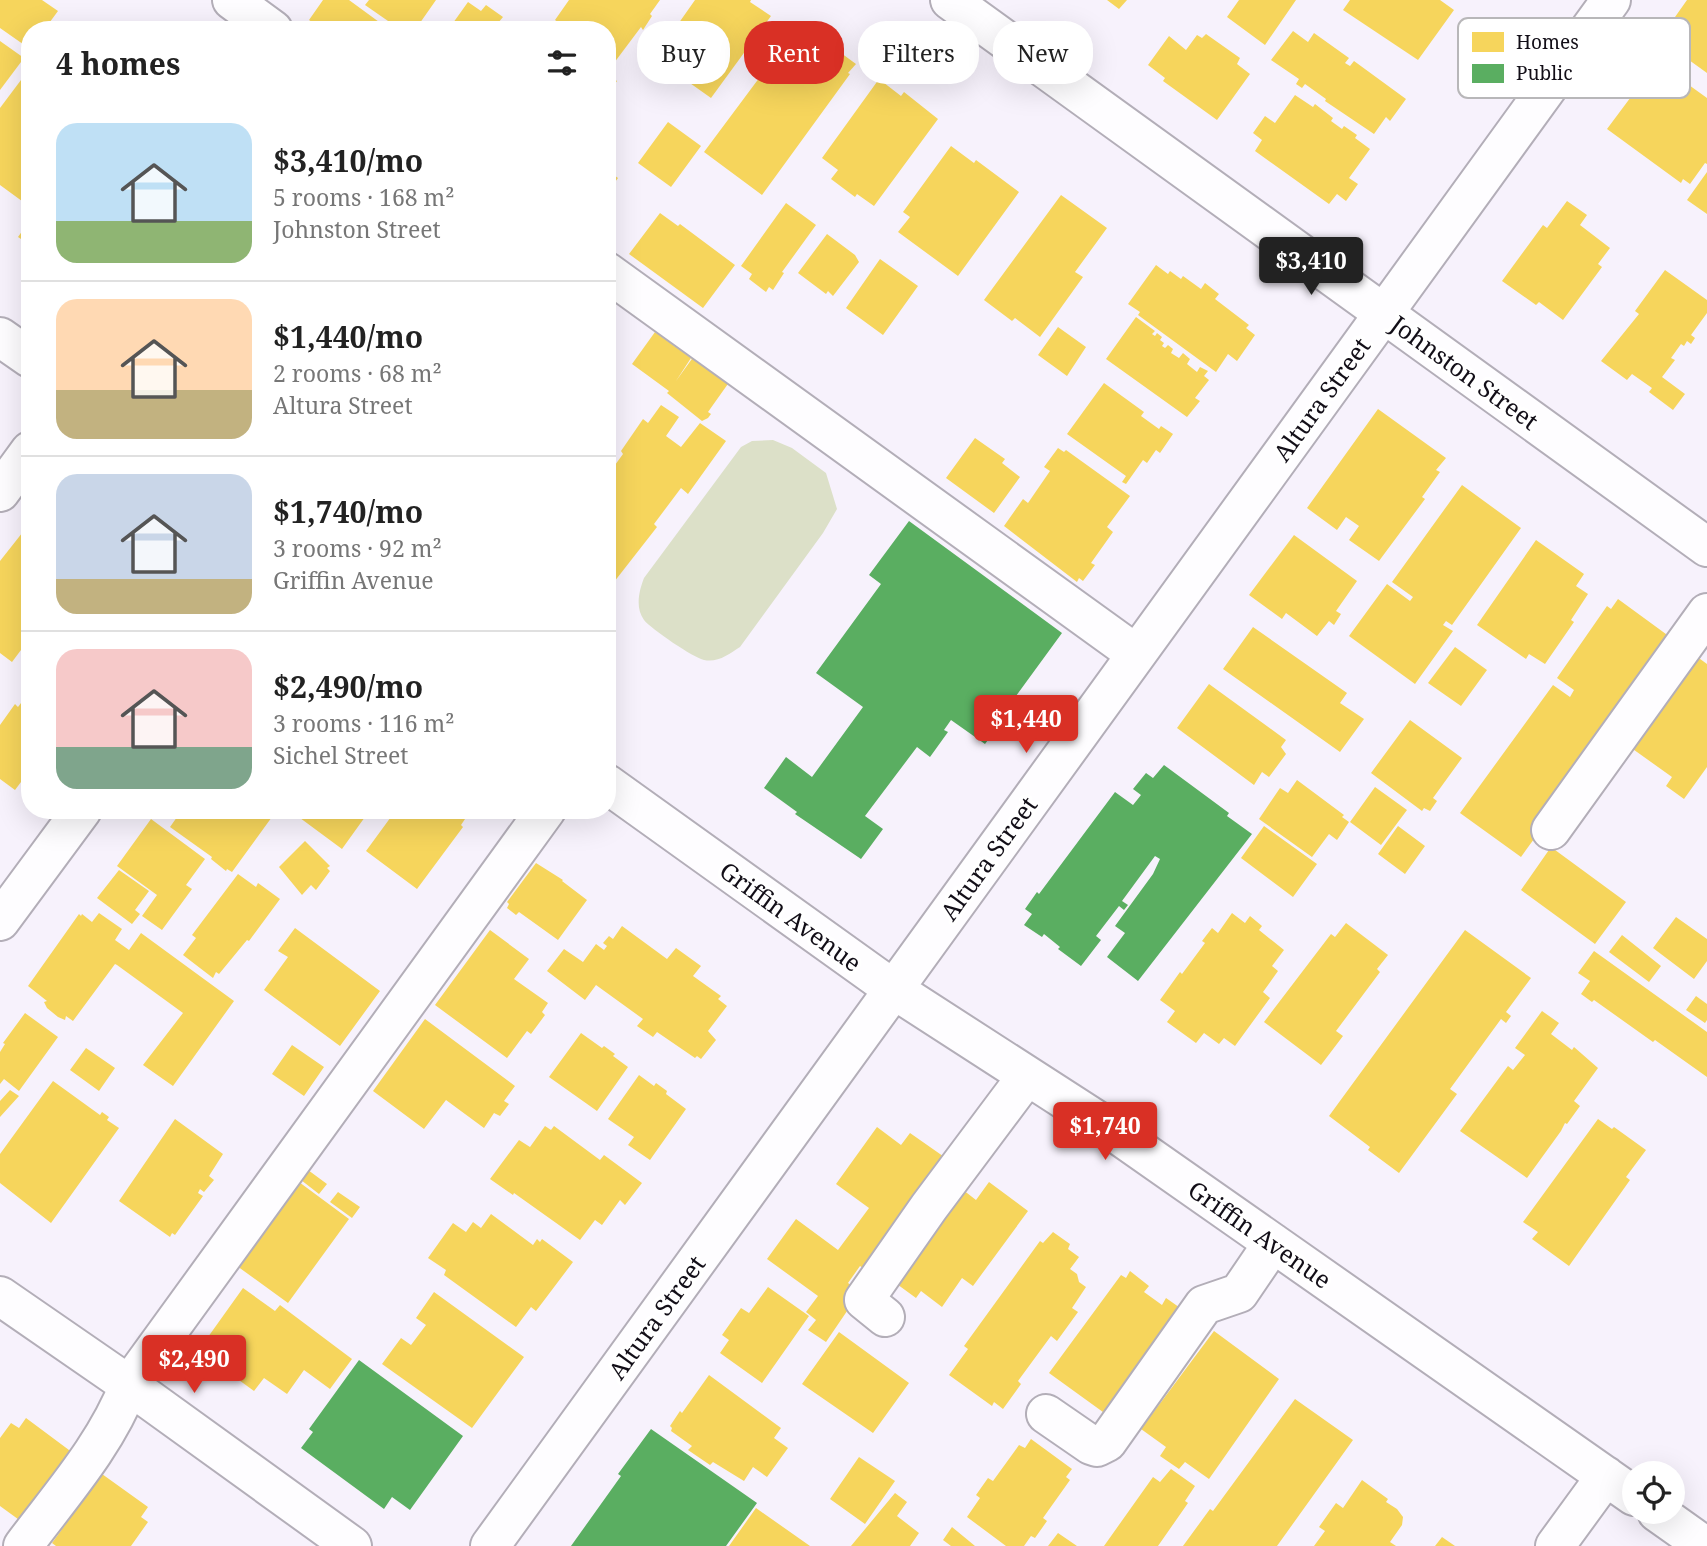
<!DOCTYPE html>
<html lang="en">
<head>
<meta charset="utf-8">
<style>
  body { margin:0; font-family:"Noto Serif",serif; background:#f6f6f6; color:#222; height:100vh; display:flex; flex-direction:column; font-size:26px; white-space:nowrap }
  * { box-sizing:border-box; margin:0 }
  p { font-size:23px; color:#767676 }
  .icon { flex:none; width:38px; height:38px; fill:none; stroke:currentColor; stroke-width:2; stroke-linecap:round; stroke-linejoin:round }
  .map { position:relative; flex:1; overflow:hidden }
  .side { position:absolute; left:21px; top:21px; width:595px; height:798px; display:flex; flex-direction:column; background:#fff; border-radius:28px; box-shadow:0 7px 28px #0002 }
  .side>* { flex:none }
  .banner { position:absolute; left:637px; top:21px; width:665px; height:63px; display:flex; gap:14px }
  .buttons { position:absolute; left:1622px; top:1461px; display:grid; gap:14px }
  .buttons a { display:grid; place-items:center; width:63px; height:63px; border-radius:50%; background:#fff; box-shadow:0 7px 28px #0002; font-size:35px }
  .price { position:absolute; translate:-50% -60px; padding:0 16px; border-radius:7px; background:#d93025; color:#fff; font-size:23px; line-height:46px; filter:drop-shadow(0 2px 4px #0008) }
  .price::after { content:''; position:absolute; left:50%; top:42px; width:21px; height:16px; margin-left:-10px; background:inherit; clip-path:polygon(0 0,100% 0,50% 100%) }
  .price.current { background:#222; color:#fff }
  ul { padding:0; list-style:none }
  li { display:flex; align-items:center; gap:21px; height:175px; padding:0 35px }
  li+li { border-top:2px solid #e0e0e0 }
  li span { display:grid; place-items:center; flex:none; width:196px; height:140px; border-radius:21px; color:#555 }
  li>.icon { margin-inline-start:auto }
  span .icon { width:84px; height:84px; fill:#fffc; stroke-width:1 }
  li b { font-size:30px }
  h2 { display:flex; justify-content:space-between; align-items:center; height:84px; padding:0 35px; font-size:30px }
  .chip { padding:0 24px; border-radius:28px; background:#fff; box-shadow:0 7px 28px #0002; font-size:24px; line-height:63px }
  .chip.current { background:#d93025; color:#fff }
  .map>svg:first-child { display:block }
  .green { fill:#dce0c8 }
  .homes { fill:#f6d55c }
  .public { fill:#5aae61 }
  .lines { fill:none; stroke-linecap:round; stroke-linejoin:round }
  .minor-casing { stroke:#b3aeb8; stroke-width:42 }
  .minor { stroke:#fefdff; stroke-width:38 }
  .labels { text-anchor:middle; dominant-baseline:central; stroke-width:7; stroke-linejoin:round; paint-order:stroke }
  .street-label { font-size:24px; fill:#120e17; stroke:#fff }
  .key { fill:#fff; stroke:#b8b7b9; stroke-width:2 }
  .key-label { font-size:19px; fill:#120e17 }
</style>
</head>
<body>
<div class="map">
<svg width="1707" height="1546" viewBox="0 0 1707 1546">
  <rect width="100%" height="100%" fill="#f7f2fc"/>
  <!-- green -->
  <path class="green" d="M773,440L792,448L826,473L837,509L823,533L740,647C729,654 718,663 704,660C694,658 651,629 644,620C635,608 639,591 644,578L741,447L752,441Z"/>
  <!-- homes -->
  <path class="homes" d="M0,0H42L58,11L44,30H30V49L0,28Z
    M323,0H349L390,30H323L309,20Z
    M369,0H436L415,30H401L365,5Z
    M569,0H660L650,14L652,16L643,30L641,27L614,63L607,58V30H568L555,20Z
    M695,0H751L750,2L771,16L711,98L687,81L689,78L657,54Z
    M1107,0H1127L1119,9Z
    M1239,0H1296L1265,45L1227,17Z
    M1350,0H1440L1454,10L1418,60L1343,10Z
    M1687,0H1707V73L1664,42L1679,20L1675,17Z
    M468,2L481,11L486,5L503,17L498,23L507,30H448Z
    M800,23L856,64L848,73L850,74L762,195L704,152Z
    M1293,31L1308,42L1314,33L1349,58L1345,63L1350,66L1354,61L1406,99L1390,121L1386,117L1374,134L1325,101L1326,99L1305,84L1302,88L1296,84L1299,79L1271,60Z
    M1206,34L1240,58L1237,64L1250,74L1217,120L1163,81L1165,78L1148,65L1169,36L1186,50L1197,35L1202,38Z
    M0,41L24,58L0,90Z
    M1657,62L1707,98V164L1705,163L1690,184L1683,179L1681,183L1607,129Z
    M30,68V199L26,204L0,185V108Z
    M607,74L617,81L607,95Z
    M879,79L901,96L904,92L938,119L874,206L857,194L855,197L831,179L838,170L822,158Z
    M1295,95L1313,107L1315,104L1333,118L1331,121L1342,129L1344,126L1357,135L1355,138L1370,149L1349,178L1358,184L1346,201L1337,194L1329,204L1255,151L1262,140L1253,133L1265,116L1275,123Z
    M668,122L701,146L671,187L638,163Z
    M951,146L974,163L976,160L1019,192L958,276L898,232L910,217L903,212Z
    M607,170L618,178L607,193Z
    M1707,172V214L1687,200Z
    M1061,195L1107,228L1075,272L1083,277L1040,337L1015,318L1012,321L984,300Z
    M1567,201L1587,215L1580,225L1610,248L1598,264L1602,267L1563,320L1539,302L1536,305L1502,281L1543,225L1547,228Z
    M786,203L816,225L782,272L784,273L773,290L769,287L766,292L749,279L752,274L741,266Z
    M660,213L678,226L680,224L735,265L703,308L629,254Z
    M30,220V245L18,237Z
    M827,234L855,255L859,262L833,296L828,291L826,294L798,273Z
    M880,259L918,286L883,335L846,308Z
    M1156,265L1168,274L1170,271L1181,279L1183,276L1201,289L1205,283L1219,294L1215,299L1249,325L1246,328L1255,335L1237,361L1228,354L1216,372L1138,315L1140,312L1128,304Z
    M1665,270L1707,300V313L1691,335L1695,338L1691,344L1687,341L1684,346L1681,344L1671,358L1675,360L1662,377L1685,394L1673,410L1649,392L1652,388L1632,374L1627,380L1601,361L1639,314L1635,311Z
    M1136,317L1155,331L1152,334L1155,336L1157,333L1162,337L1160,340L1164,343L1162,346L1165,348L1168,345L1173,349L1171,353L1179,358L1183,353L1190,359L1187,364L1197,372L1200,367L1208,371L1204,376L1209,380L1195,398L1200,401L1187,417L1106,359Z
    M1058,327L1086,347L1067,376L1038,355Z
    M655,332L691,358L676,381L694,356L730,381L708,412L711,414L708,418L702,421L667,393L669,391L632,364Z
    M1104,383L1144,412L1141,416L1159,429L1161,426L1173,434L1160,453L1156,450L1147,463L1143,460L1126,484L1122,482L1126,476L1067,434Z
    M661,405L679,417L666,436L681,447L700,423L726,441L688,494L681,488L654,524L657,527L607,591V476L623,454L621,451L643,419L648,423Z
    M1378,409L1446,458L1436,470L1440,472L1422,497L1425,499L1379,561L1349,540L1359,526L1346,517L1337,530L1307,508Z
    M975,438L1005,459L1002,463L1020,477L994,513L946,478Z
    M1058,448L1064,452L1066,450L1130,496L1107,527L1113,532L1091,563L1095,565L1083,581L1079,578L1077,582L1004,526L1023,499L1028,503L1050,471L1044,467Z
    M1462,485L1521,528L1452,625L1446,621L1443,625L1453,631L1415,684L1349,636L1387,584L1410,601L1413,597L1392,582Z
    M30,523V638L12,662L0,653V561Z
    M1294,535L1357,581L1336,611L1341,614L1334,625L1329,621L1317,636L1286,613L1282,619L1249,595Z
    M1536,540L1584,574L1576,586L1588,594L1571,620L1574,622L1545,664L1529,654L1526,659L1477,625Z
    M1618,599L1670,637L1613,730L1521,857L1460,813L1553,685L1570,697L1574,690L1557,678L1607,606L1611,609Z
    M1253,627L1347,693L1340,703L1364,719L1340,752L1223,669Z
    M1455,647L1487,670L1461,706L1428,683Z
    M1696,656L1707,664V767L1684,799L1666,786L1672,777L1630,747Z
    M1209,684L1286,740L1281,747L1286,754L1269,777L1262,772L1254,785L1177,728Z
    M30,691V770L15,790L0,779V725L15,704L18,707Z
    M1410,720L1462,758L1433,798L1437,801L1430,811L1424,808L1422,811L1371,773Z
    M1297,780L1344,815L1342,817L1349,822L1337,840L1329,834L1312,857L1259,819L1280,788L1288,793Z
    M1375,787L1407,810L1381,845L1350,822Z
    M182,810H277L232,872L227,869L226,871L211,859L212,857L170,827Z
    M299,810H370L342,849L296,815Z
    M396,810H453L465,819L461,825L463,827L417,889L366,851Z
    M151,819L205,859L186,885L192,889L162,930L142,916L157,895L117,866Z
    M1264,826L1317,864L1293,897L1241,858Z
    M1398,826L1425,846L1405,874L1378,854Z
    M305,841L330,866L327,868L330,871L316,890L311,885L302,895L279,867Z
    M1551,847L1626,902L1595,944L1521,890Z
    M536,863L563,880L562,881L587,900L558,940L519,912L516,915L507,908L509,904L507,902Z
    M119,870L149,891L135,910L140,914L132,924L97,898Z
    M238,874L256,887L258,883L280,899L249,941L247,940L219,974L216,972L213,978L183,955L196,938L192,935Z
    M99,913L122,929L115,940L129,950L141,933L234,1001L173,1086L143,1065L183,1013L117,965L115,964L73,1021L66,1016L65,1020L58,1017L47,1008L44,1002L47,1001L28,986L79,914L81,916L82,914L92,922Z
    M1232,913L1245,923L1250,916L1262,926L1259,930L1284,950L1272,966L1278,971L1263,992L1270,998L1235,1046L1224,1038L1219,1044L1204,1033L1196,1043L1167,1022L1175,1011L1160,1000L1180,972L1182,974L1205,943L1202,941L1212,928L1218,933Z
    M1676,917L1707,939V961L1694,979L1653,948Z
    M1346,923L1388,955L1377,969L1380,972L1336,1031L1343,1036L1321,1065L1264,1022L1331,934L1335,937Z
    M622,926L667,959L676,948L701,966L693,976L721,996L718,999L727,1006L708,1031L716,1040L701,1059L697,1056L695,1058L657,1032L653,1037L637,1026L643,1019L596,985L585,1000L547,971L564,949L583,962L596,944L604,950L607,946L603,943L609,936L613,939Z
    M295,928L380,991L340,1046L264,990L288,957L278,951Z
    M490,930L529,959L514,979L548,1003L542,1012L545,1015L531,1034L527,1031L507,1058L435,1005Z
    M1465,930L1531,978L1506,1012L1511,1016L1506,1023L1501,1019L1450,1089L1457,1094L1399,1173L1368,1150L1370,1147L1329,1116Z
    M1622,935L1661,966L1649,982L1609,952Z
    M1594,951L1707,1032V1077L1655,1040L1653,1042L1594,1000L1592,1002L1581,994L1590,981L1578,973Z
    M1696,996L1707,1004V1020L1705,1023L1686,1010Z
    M1542,1011L1559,1023L1551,1034L1572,1050L1574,1047L1598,1068L1574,1101L1580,1106L1567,1124L1565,1123L1561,1131L1527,1178L1460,1131L1508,1066L1513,1070L1525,1055L1515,1048Z
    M25,1013L58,1037L19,1091L4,1079L0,1084V1052L5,1044L3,1043Z
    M425,1019L515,1086L504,1101L509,1104L500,1116L494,1113L484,1128L446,1100L424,1129L373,1091Z
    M581,1033L602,1048L604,1046L615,1054L613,1056L628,1067L597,1111L549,1077Z
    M292,1045L324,1067L304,1096L272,1074Z
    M86,1048L115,1068L99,1091L70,1070Z
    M639,1075L654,1086L656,1083L667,1091L666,1094L686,1109L650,1160L628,1145L634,1137L608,1119Z
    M53,1081L100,1115L102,1112L109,1117L107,1120L119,1128L51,1223L0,1183V1154Z
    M10,1090L19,1096L0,1117V1101Z
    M175,1119L223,1154L209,1176L214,1180L204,1192L200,1189L198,1193L203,1196L175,1235L172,1233L170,1237L119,1201Z
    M1598,1119L1612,1129L1614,1127L1646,1150L1626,1177L1630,1180L1569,1266L1532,1239L1538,1232L1523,1222Z
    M545,1126L551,1130L554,1126L600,1160L604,1155L642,1183L625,1205L620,1200L602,1225L595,1220L580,1240L514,1193L513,1195L490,1179L519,1140L530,1147Z
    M877,1127L901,1145L910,1133L950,1161L873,1275L860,1266L848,1283L860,1292L826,1342L808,1330L816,1320L806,1312L818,1296L767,1259L796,1219L838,1250L869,1208L836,1184Z
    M308,1170L327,1184L319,1194L301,1180Z
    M299,1182L349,1219L288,1303L237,1266Z
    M989,1182L1028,1211L973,1286L962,1278L942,1307L921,1291L916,1298L890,1279L958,1186L976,1200Z
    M338,1192L360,1207L352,1218L330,1202Z
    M491,1214L533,1245L537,1239L540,1242L542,1239L573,1262L536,1311L531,1307L516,1327L444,1275L446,1270L428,1258L453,1223L466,1232L473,1222L481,1228Z
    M1053,1232L1070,1244L1068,1249L1079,1257L1070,1269L1077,1274L1079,1282L1086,1287L1072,1308L1078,1312L1057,1341L1051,1336L1018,1381L1021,1384L1003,1409L994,1402L992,1406L949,1375L968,1349L964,1346L1040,1241L1043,1243Z
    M1130,1271L1149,1286L1144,1292L1162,1305L1166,1298L1186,1312L1114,1420L1049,1373L1121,1275L1126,1278Z
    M768,1287L809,1316L762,1383L720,1353L729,1340L722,1335L741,1308L749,1313Z
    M243,1288L275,1311L280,1305L352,1359L330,1389L304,1370L287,1394L264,1378L254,1391L221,1367L231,1354L208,1337Z
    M434,1292L524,1357L472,1428L382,1364L401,1338L411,1345L426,1325L416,1318Z
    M1214,1331L1279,1379L1209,1479L1185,1462L1179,1469L1160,1456L1166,1447L1141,1429Z
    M839,1332L909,1383L873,1433L802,1384Z
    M709,1375L781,1428L774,1438L788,1448L767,1477L753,1467L744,1481L713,1462L710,1465L688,1450L692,1446L671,1431L672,1428L670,1426L680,1411L682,1413Z
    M1295,1399L1353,1440L1277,1546H1183L1210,1509L1213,1511Z
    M26,1418L73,1453L22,1522L0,1506V1438L11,1423L19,1428Z
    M1031,1439L1072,1469L1066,1477L1070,1480L1043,1518L1047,1521L1035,1538L1031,1536L1024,1546H1006L967,1517L980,1498L976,1495L988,1478L993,1481L1019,1445L1025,1448Z
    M859,1457L895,1481L865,1524L830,1499Z
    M1171,1469L1195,1486L1185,1501L1188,1503L1158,1546H1104L1153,1477L1160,1482Z
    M102,1474L148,1507L141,1517L148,1522L131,1546H56L52,1543Z
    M1362,1480L1388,1499L1386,1502L1397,1509L1403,1517L1402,1525L1390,1542L1396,1546H1314L1325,1531L1319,1527L1336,1503L1343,1508Z
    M895,1493L907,1502L897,1516L919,1533L910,1546H851Z
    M756,1508L810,1546H729Z
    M952,1527L969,1541L975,1546H951L943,1540Z
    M1058,1533L1077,1546H1048Z
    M1442,1537L1455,1546H1435Z"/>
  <!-- public -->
  <path class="public" d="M909,521L1062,633L1013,700L1016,702L985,744L951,720L944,730L948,732L930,757L917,747L865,816L883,829L861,859L795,814L797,812L764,788L786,757L812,777L863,707L816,673L881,584L869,575Z
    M1164,765L1229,813L1227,816L1252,834L1138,981L1107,957L1125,933L1115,926L1153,874L1160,859L1155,856L1122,901L1128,905L1124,910L1119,906L1096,936L1101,940L1081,966L1058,949L1060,947L1044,934L1042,937L1024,925L1032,914L1025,909L1037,892L1039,894L1115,792L1133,805L1141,795L1133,789L1146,773L1153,778Z
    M359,1360L463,1436L410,1510L392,1497L384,1509L301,1448L313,1432L309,1429Z
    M651,1429L757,1503L726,1546H571L621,1476L618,1474Z"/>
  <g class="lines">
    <defs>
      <path id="minor" d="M232,0L273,30
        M950,0L1707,547
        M607,272L1136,654
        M0,337L30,358
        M0,492L30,451
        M607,784L893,989L1110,1129L1634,1496
        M1551,830L1707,613
        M0,921L82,810
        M0,1296L129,1385L352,1546
        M885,1317L864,1300L929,1207L1027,1076
        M1046,1414L1091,1445L1097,1447L1107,1442L1204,1305L1239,1293L1273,1243
        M1657,1512L1705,1546
        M23,1546C61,1495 106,1445 129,1385L546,810
        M490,1546L1611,0
        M1555,1546L1606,1476"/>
    </defs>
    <!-- minor casing -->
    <use href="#minor" class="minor-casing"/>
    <!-- minor -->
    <use href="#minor" class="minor"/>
  </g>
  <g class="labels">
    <!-- street labels -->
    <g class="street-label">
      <text transform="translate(1465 372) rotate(36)">Johnston Street</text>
      <text transform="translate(1321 399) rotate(-54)">Altura Street</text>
      <text transform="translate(988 858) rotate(-54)">Altura Street</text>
      <text transform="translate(791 916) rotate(36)">Griffin Avenue</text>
      <text transform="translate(1260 1234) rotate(35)">Griffin Avenue</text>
      <text transform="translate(656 1317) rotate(-54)">Altura Street</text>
    </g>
  </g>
  <!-- legend -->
  <rect x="1458" y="18" width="232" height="80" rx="10" class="key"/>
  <rect x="1472" y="32" width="32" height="20" fill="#f6d55c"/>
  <rect x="1472" y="64" width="32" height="19" fill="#5aae61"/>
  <g class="key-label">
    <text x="1516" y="49">Homes</text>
    <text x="1516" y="80">Public</text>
  </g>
</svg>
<div class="buttons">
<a><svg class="icon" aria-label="locate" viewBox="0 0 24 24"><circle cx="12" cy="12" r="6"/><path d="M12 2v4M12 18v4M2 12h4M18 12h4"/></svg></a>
</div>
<b class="price current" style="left:1311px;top:297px">$3,410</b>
<b class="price" style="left:1026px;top:755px">$1,440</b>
<b class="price" style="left:1105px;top:1162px">$1,740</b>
<b class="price" style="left:194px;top:1395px">$2,490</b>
<div class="banner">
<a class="chip">Buy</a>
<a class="chip current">Rent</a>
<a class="chip">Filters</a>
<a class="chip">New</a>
</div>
<section class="side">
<h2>4 homes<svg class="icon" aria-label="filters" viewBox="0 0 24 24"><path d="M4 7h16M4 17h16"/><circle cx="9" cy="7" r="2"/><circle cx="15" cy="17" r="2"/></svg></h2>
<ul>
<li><span style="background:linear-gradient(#bfe0f5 70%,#8fb573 0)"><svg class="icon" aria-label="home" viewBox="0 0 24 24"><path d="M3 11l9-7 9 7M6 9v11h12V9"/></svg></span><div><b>$3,410/mo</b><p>5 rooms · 168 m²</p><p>Johnston Street</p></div></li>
<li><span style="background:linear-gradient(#ffd9b3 65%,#c2b280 0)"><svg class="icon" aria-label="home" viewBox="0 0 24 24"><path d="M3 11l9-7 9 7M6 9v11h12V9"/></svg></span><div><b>$1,440/mo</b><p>2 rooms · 68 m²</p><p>Altura Street</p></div></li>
<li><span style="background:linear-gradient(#c9d6e8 75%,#c2b280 0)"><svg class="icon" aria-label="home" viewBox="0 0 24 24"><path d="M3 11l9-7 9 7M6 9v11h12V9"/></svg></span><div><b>$1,740/mo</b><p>3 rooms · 92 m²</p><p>Griffin Avenue</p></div></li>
<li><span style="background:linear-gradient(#f6c9c9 70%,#7fa58c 0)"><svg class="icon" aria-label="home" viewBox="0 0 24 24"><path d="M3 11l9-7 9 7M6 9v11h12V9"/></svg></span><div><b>$2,490/mo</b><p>3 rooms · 116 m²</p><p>Sichel Street</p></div></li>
</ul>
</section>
</div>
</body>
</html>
